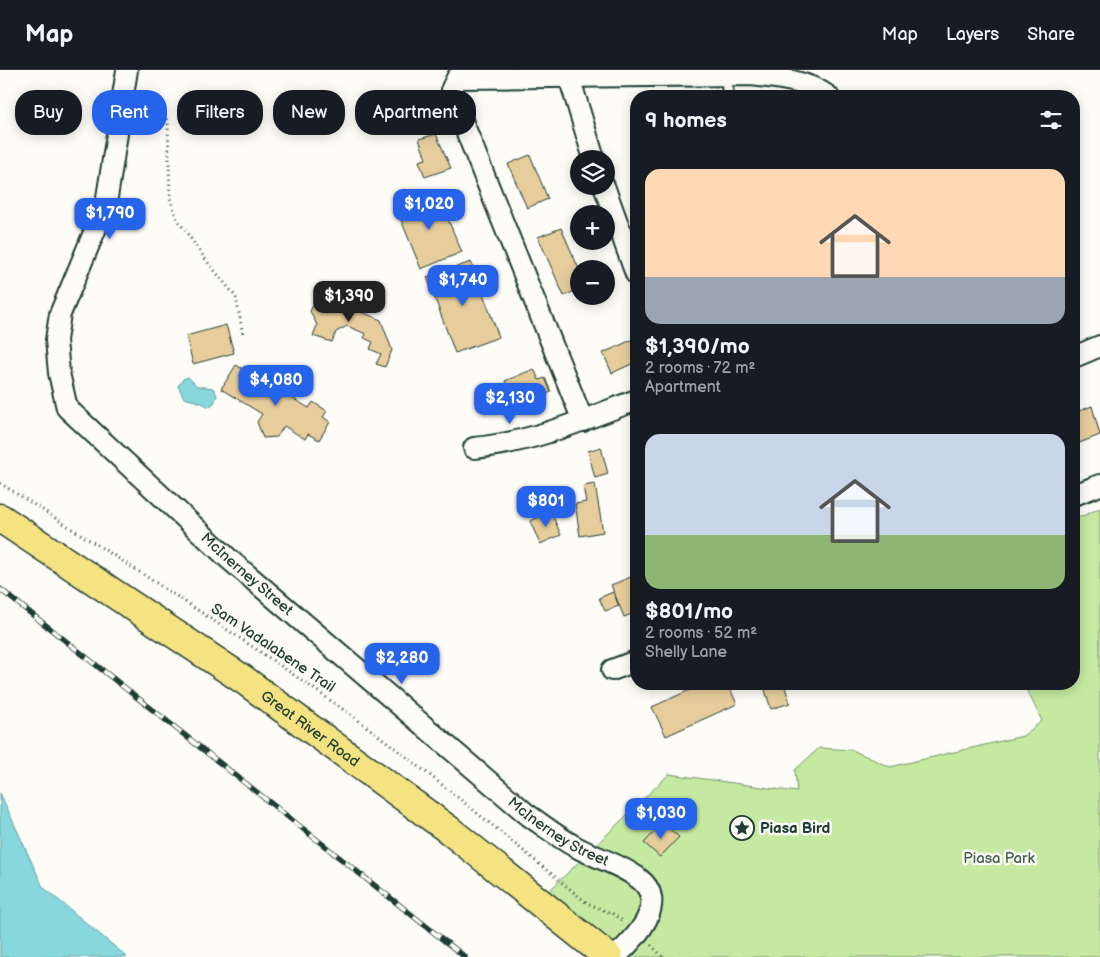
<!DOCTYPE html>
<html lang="en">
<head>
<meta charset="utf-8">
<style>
  body { margin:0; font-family:"Balsamiq Sans",sans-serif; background:#20242c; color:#f1f3f6; height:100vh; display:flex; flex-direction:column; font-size:19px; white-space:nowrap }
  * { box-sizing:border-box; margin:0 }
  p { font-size:16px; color:#9ea1a6 }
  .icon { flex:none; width:28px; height:28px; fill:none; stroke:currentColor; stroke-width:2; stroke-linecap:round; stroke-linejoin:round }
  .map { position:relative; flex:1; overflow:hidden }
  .side { position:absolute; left:630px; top:20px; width:450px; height:600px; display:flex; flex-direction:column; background:#171b24; border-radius:20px; box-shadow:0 2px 12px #0003 }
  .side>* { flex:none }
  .banner { position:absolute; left:15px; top:20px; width:475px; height:45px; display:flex; gap:10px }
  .controls { position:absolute; left:570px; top:80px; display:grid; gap:10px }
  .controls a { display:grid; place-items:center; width:45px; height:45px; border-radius:50%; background:#171b24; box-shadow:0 2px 12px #0003; font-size:25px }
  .price { position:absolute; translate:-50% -42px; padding:0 11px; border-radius:10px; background:#2563eb; color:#fff; font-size:16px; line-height:32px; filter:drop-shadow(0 1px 2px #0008) }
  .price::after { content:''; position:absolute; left:50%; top:30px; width:15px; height:11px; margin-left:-8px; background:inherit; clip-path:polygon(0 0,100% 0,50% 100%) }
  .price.on { background:#222; color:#fff }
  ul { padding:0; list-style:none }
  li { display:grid; align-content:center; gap:10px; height:265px; padding:0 15px }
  li span { display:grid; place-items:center; height:155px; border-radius:15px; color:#555 }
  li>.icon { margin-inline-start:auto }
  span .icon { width:90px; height:90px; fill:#fffc; stroke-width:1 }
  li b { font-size:21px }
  h2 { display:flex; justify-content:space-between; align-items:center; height:60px; padding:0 15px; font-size:21px }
  .pill { padding:0 18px; border-radius:20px; background:#171b24; box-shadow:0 2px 12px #0003; font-size:18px; line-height:45px }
  .pill.on { background:#2563eb; color:#fff }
  header { display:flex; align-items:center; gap:30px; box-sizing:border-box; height:70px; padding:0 25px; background:#171b24; border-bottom:1px solid #363941 }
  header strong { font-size:24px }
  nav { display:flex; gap:28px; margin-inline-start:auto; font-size:18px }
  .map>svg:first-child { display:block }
  .green { fill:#c6e9a2; stroke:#72936b }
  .water { fill:#86d8dc; stroke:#5d9a99 }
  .building { fill:#e7cd9c; stroke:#1f3d34 }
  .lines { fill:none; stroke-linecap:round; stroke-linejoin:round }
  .service-casing { stroke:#1f3d34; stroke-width:14 }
  .minor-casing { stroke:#1f3d34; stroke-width:24 }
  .primary-casing { stroke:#1f3d34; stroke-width:31 }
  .path { stroke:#1f3d34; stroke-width:3; stroke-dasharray:1 4; stroke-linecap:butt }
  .service { stroke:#fdfcf7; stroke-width:10 }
  .minor { stroke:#fdfcf7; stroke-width:20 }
  .primary { stroke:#f5e382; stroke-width:28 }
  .rail-casing { stroke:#1f3d34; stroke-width:5.5 }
  .rail { stroke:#fdfcf7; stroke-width:4; stroke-dasharray:11; stroke-linecap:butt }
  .labels { text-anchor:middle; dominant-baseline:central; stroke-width:5; stroke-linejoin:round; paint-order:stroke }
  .street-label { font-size:15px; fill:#1f3d34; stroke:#fdfcf7 }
  .poi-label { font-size:15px; font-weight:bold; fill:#1f3d34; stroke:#fdfcf7; text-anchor:start }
  .park-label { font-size:15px; fill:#405f4a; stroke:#fdfcf7 }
</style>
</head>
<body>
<header>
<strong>Map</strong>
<nav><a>Map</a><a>Layers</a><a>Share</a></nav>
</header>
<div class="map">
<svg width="1100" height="887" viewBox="0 0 1100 887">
  <rect width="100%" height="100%" fill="#fdfcf7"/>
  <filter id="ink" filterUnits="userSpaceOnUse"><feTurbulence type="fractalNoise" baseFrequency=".02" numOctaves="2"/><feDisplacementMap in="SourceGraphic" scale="10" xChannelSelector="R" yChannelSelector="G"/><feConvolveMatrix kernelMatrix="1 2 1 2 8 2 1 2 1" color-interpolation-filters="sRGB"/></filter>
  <g filter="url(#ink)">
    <!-- green -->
    <path class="green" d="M1100,438V887H624L548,822L669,704L797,722L795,700L819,678L852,680L890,697L1023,666L1042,651L1024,614H1074V450Z"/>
    <!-- water -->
    <path class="water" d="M188,307L197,316L213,318L217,325L214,333L209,337L202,333L184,328L178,316L183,309Z
      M0,723L43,817L127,887H0Z"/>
    <!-- building -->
    <path class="building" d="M436,64L451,98L425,107L419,91L426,89L419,69Z
      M530,85L548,129L527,138L508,94Z
      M437,124L462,182L421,199L397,140Z
      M561,158L579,199V219L564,226L538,167Z
      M471,192L499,267L455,283L427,207Z
      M332,221L347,226L352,238L381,250L392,280L385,297L376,294L381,284L370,279L373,272L364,268L366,264L347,256L336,262L332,272L313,266L317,255L310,241L319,225Z
      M226,255L234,283L193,294L186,266Z
      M636,268V292L612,303L603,283Z
      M236,295L309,338L313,332L327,341L323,347L330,352L319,370L308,364L305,369L284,356L277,367L263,368L257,352L262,344L221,319Z
      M534,299L539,310L545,308L551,322L541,327L543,330L530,335L529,331L502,342L497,331L511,325L505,311Z
      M1092,336L1100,365L1074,375V343Z
      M601,377L608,404L595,408L588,381Z
      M595,414L603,462L580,466L575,434L586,432L583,416Z
      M551,442L561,465L540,474L530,451Z
      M636,505V542L624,547L611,515Z
      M613,522L619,536L605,541L599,528Z
      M703,614H728L737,634L666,666L652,637Z
      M775,614H784L790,633L771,639L764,617Z
      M663,753L679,767L660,787L644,773Z"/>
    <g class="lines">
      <defs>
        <path id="service" d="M726,5L728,26"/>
        <g id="minor">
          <path id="s1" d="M127,0L106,134L60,244L56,270L59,303L67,338L230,490L528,745C544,756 559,768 576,777C596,788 620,794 638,808C671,832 635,869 615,887"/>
          <path d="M567,0L594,89"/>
          <path d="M604,116L636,204"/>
          <path d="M1074,287L1100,276"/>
          <path d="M583,351L455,33L452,18L457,8L750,5C777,8 805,10 828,26"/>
          <path d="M474,378C530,373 584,350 636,330"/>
          <path d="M1074,425L1100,415"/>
          <path d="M612,600L636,591"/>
        </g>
        <g id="primary">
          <path id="s2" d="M0,448L244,610L449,760L608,887"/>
        </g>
      </defs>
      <!-- service casing -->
      <use href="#service" class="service-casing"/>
      <!-- minor casing -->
      <use href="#minor" class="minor-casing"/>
      <!-- primary casing -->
      <use href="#primary" class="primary-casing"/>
      <!-- path -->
      <path class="path" d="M142,33C154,37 162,40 168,52L170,128L177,149L206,190L236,227L243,265
        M0,413C115,486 230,559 341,638C426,699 506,767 587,833L613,844L624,852
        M651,875L663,887"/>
      <!-- service -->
      <use href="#service" class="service"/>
      <!-- minor -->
      <use href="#minor" class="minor"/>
      <!-- primary -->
      <use href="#primary" class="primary"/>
      <defs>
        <path id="rail" d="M0,519L465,887"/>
      </defs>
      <!-- rail casing -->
      <use href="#rail" class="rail-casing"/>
      <!-- rail -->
      <use href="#rail" class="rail"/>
    </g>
  </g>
  <!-- icons -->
  <defs>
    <symbol id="sight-ring" viewBox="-11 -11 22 22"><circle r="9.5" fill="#fdfcf7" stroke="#1f3d34" stroke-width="1.5"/><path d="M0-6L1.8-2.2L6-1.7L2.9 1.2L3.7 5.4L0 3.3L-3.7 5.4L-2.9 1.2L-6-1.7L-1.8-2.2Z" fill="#1f3d34"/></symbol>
  </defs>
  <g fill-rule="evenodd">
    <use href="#sight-ring" x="728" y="744" width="28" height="28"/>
  </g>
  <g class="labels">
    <!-- street labels -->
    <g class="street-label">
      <text stroke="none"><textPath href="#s1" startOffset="595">McInerney Street</textPath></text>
      <text transform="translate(273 578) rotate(34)">Sam Vadalabene Trail</text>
      <text stroke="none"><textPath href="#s2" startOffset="375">Great River Road</textPath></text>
      <text stroke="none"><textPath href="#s1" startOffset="1000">McInerney Street</textPath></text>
    </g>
    <!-- poi labels -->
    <g class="poi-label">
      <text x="760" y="758">Piasa Bird</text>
    </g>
    <!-- park labels -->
    <g class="park-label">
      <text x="999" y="788">Piasa Park</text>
    </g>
  </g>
</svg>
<div class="controls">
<a><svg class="icon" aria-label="layers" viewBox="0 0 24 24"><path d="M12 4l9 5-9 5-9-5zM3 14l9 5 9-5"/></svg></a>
<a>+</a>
<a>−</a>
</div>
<b class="price" style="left:429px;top:161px">$1,020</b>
<b class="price" style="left:110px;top:170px">$1,790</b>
<b class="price" style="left:463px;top:237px">$1,740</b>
<b class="price on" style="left:349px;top:253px">$1,390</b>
<b class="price" style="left:276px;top:337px">$4,080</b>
<b class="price" style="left:510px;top:355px">$2,130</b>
<b class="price" style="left:546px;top:458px">$801</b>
<b class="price" style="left:402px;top:615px">$2,280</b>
<b class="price" style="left:661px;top:770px">$1,030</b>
<div class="banner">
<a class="pill">Buy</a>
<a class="pill on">Rent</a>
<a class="pill">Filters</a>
<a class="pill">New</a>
<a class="pill">Apartment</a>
</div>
<section class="side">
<h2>9 homes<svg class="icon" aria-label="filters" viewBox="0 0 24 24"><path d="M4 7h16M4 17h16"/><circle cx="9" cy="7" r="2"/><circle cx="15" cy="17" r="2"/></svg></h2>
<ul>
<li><span style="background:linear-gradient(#ffd9b3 70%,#9aa5b1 0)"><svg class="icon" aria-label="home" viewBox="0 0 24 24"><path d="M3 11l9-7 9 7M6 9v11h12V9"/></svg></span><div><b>$1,390/mo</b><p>2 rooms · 72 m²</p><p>Apartment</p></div></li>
<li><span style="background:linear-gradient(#c9d6e8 65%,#8fb573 0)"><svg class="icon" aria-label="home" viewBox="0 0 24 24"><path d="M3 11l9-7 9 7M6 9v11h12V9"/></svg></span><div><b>$801/mo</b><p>2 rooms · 52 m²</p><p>Shelly Lane</p></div></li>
</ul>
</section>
</div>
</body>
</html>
